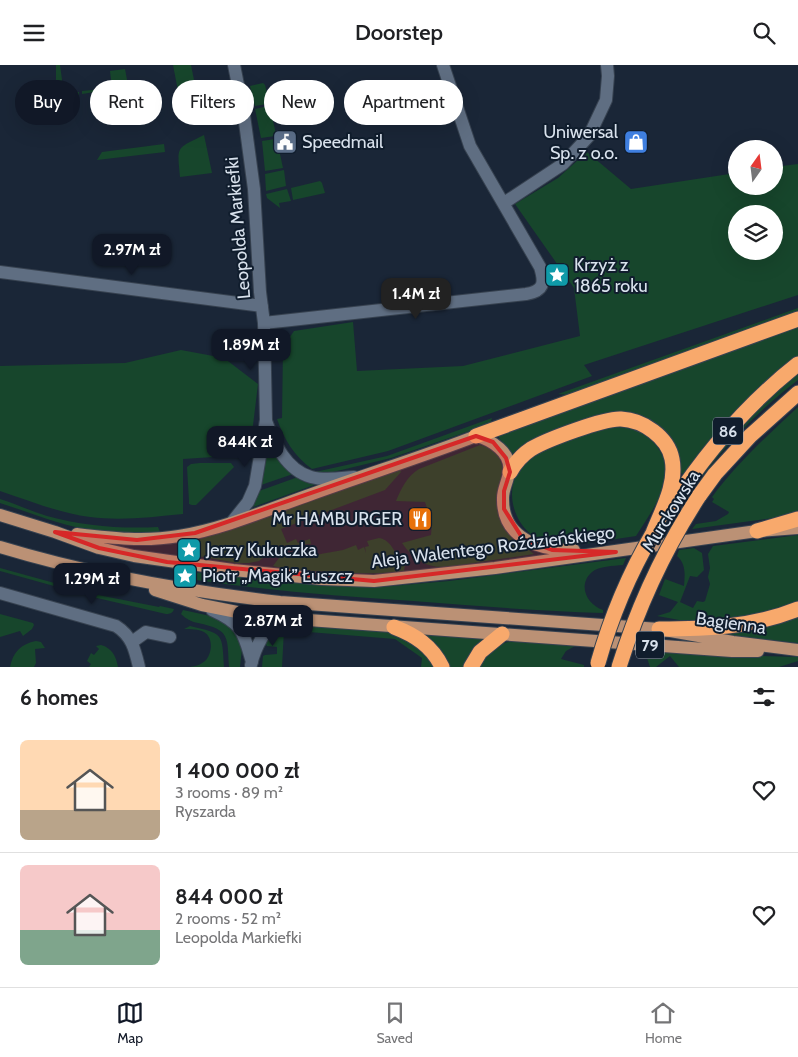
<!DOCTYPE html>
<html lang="en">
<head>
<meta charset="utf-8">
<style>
  body { margin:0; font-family:Cabin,sans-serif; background:#f6f6f6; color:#202124; height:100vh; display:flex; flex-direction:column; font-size:19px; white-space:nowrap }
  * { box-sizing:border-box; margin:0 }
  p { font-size:16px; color:#757577 }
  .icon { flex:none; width:28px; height:28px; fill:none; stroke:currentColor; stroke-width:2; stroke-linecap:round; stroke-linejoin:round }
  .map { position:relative; height:602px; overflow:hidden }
  .panel { display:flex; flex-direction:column; background:#fff; flex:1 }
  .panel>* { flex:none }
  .guide { position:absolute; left:15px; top:15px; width:500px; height:45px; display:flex; gap:10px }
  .needle { width:32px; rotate:14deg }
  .tools { position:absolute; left:728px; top:75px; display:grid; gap:10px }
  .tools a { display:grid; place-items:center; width:55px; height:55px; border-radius:50%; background:#fff; box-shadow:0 5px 20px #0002; font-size:25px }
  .price { position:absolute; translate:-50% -42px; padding:0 11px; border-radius:10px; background:#111827; color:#fff; font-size:16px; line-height:32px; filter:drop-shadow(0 1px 2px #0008) }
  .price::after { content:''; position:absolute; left:50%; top:30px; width:15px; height:11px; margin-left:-8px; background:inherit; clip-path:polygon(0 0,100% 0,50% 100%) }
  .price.on { background:#222; color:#fff }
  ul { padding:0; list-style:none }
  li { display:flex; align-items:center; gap:15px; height:125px; padding:0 20px }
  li+li { border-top:1px solid #e0e0e0 }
  li span { display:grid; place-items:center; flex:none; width:140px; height:100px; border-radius:8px; color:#555 }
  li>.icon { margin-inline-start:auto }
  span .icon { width:60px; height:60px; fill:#fffc; stroke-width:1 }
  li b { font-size:21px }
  h2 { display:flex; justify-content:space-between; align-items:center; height:60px; padding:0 20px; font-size:21px }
  .pill { padding:0 18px; border-radius:22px; background:#fff; box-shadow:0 5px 20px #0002; font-size:18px; line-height:45px }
  .pill.on { background:#111827; color:#fff }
  header { display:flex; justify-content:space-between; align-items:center; height:65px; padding:0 20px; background:#fff; font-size:22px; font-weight:600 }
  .tab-bar { display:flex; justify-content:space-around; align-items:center; height:70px; border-top:1px solid #e0e0e0; background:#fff; font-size:14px; color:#757577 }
  .tab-bar a { display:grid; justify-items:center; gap:2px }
  .tab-bar .on { color:#111827 }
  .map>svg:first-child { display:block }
  .green { fill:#17462c; fill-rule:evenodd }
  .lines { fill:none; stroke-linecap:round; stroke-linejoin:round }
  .minor-casing { stroke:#374250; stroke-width:14 }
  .major-casing { stroke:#374250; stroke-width:14 }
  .highway-casing { stroke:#374250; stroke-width:17 }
  .minor { stroke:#5f6e82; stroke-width:12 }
  .major { stroke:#bb9175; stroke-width:12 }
  .highway { stroke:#f8a96c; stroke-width:15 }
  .highway-bridge-casing { stroke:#374250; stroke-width:17; stroke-linecap:butt }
  .highway-bridge { stroke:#f8a96c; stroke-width:15 }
  .marked { fill:#d62828; fill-opacity:0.2; stroke:#d62828; stroke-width:4; stroke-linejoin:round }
  .labels { text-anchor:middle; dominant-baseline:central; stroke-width:4; stroke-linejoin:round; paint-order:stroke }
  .shield { fill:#101d2d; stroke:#9da7b3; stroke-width:1 }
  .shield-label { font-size:16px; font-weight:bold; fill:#d9e2ed }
  .poi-label { font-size:18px; fill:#d9e2ed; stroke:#101d2d; text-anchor:start }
  .street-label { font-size:18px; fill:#d9e2ed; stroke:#101d2d }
</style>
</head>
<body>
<header><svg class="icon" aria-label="menu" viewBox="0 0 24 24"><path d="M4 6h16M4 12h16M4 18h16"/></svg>Doorstep<svg class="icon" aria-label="search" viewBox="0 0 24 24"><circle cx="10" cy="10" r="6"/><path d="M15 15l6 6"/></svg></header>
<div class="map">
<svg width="798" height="602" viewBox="0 0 798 602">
  <rect width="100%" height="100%" fill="#1a2637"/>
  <!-- green -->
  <path class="green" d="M56,0H60L64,29L79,27V30L47,31L56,22Z
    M173,0H191L197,30L187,31L186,27L181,28L178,26Z
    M125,4L128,20L145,18L153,24L145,19L82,29V26L112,23L110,6Z
    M263,18L265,20L269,36L267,39L255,41L250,21Z
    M268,41L270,43L276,69L275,71L261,73L255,44Z
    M204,70L212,108L180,112C177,80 176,84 204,70Z
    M275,74L277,75L283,103L265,106L262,76Z
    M164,79L165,87L97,95L102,87Z
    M587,87L631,124L736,108V121H774V102L798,99V230L584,300L592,311L388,386L312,404C294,391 284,374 277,354L282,353L283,282L294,266L353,257L357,306L463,301L580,271L574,223L515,139L558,113ZM736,149H774V186H736Z
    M284,105L286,121L266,126L265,109Z
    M320,116L322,118L325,128L293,135L291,123Z
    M287,124L291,136L279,138L280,143L267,133L266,129Z
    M798,243V247L568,330L558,329Z
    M798,261V291L713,373L683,409L681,408L679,394L651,356L565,362L531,375L512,389L499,373V371Z
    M181,285L224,293L258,319L250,385L229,391L183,394V449C152,452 121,456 90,452C59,448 30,436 0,426V301L125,298Z
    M798,307V315C752,350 713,393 681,441L679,440L712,394L751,350Z
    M798,342V448L781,452L692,464L696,459L716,456L728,449L729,447L712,437L714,434L712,432C737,398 767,371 798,342Z
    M492,353L490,359L391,393L333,407H315L387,391Z
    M612,362C629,362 644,365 655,379C681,410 654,442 636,471C614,474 581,481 560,480C513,478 494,416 533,391C550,380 592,367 612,362Z
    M267,374L280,397L293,409L261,420Z
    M480,380L490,383L499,392L503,403L499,422L515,474L534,489L447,502C426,503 414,495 402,478L431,470L432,458L425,437L396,436C401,424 407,411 419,404Z
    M200,398H231L234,402L196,440H192L189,439V436L187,402L191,399Z
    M400,405L401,407L385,425L281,464L287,478L296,474L298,478L310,474L311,479L278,481L259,496L249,498H237L192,490L195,476Z
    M298,412L317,419L253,442L259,426Z
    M0,434C16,439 31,446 47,451C83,461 121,464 158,462L160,467C139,468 119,468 98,466C64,462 32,448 0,438Z
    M798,470V536C759,550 720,558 679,555C672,554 665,552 657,551L670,547L678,537L659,530L665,514L684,521C685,509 686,499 677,491L679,485L694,483L702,488L704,505L697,512L690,511L680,537L693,543L697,536L703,537L705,536L710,519L708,512L710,503L708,489L713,481Z
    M379,473C393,475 395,492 405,500L404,506C375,510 344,508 315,506C301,505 287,505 273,501L279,493L287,490H315L343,485L356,480L358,485L364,482L366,488L365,482L369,481L367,476Z
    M626,493L623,500C613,501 599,501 592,507C577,520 587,540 603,545V548C539,546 476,541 413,536C338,531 263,525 189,514L190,507L315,520L381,522L449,516Z
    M0,503L98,530L159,542L160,541L174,544C173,548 170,549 166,549L97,533L0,506Z
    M183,545L215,552L233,562L242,584L240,602H229C227,572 231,565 198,558C192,557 186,554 181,549Z
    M0,549L33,558L34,560L32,564L23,571L20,566L0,572Z
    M798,551V578L713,569Z
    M282,559L390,566L413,576L436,602H421L422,593L395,574L284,565L282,602H262L263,591L265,590L277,589V582L267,581L265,578L266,574Z
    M190,561C224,569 222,568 224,602H190C196,601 200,600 205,596C212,589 214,573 204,567C198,564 191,564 184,564Z
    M424,569L485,574L465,602H448Z
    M36,576L41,577L45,583L35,584L36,598L34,602H10C13,587 21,579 36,576Z
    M511,576L577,580L566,586L561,594L584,600V602H478C486,590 496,580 511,576Z
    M101,580C112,583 116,591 118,602H89L91,599L87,596L91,588L94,590L99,584L96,581Z
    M638,583L730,590L798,592V596L779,602H679L670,591L656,602H650L647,593L638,586Z"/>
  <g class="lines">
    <defs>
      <path id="minor" d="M504,138L563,99L589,71L606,35L608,11L607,0
        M0,207L262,241
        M264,258L526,229C544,226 545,218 540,202L470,81L443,0
        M266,356C274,378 286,405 311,412C325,416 340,413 354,412
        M232,457L248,437L255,421L266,355L264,258L260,227L254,124L244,50L234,0
        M0,528L116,561C132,571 135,585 139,602
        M212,545C243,559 243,567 252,597
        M132,577L146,567L170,572
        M251,600C255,583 265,562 281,553"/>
      <path id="major" d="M0,450L55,467L99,483L134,491L233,505L322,514L374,516L495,503L757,466L798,463
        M77,469C111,473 144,477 179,471C224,464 269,444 312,429C367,409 422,392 476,371C492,375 512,388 509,407C508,416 503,424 503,433C502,474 541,486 574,485
        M0,482C92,510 185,526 280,537L659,564L733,577L798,585
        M155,525L202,540L247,549L281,553L732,586H758"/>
      <path id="highway" d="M476,371L798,254
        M510,407C515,398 522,390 531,384C546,375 604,353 621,354C643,355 668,372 672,394C677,419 662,445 653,468
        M699,431L715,409L750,371L798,328
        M669,444C704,390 747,339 798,299
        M757,466L798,454
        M394,562C415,570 432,581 442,602
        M659,564C706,564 754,562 798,544
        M471,602L480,587L502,569"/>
    </defs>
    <!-- minor casing -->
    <use href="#minor" class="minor-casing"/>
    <!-- major casing -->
    <use href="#major" class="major-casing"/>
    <!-- highway casing -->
    <use href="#highway" class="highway-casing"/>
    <!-- minor -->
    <use href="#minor" class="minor"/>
    <!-- major -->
    <use href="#major" class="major"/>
    <!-- highway -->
    <use href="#highway" class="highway"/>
    <defs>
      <path id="highway-bridge" d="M598,598C611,552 629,509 653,468
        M619,602C638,541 664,485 699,431"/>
    </defs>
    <!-- highway-bridge casing -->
    <use href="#highway-bridge" class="highway-bridge-casing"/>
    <!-- highway-bridge -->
    <use href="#highway-bridge" class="highway-bridge"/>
  </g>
  <!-- marked area -->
  <path class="marked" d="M476,371L493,377L506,393L510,407L504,426V444L523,474L552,485L616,487L374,516L167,497L99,483L55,467L137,475L195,468Z"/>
  <!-- icons -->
  <defs>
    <symbol id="civic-square" viewBox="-11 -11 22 22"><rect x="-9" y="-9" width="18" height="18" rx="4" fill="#5c6f8a" stroke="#101d2d"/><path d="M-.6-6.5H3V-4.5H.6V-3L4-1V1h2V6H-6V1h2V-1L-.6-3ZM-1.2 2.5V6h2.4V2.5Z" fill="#fff"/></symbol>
    <symbol id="shop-square" viewBox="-11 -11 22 22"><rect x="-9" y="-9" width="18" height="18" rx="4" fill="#3f7fe0" stroke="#101d2d"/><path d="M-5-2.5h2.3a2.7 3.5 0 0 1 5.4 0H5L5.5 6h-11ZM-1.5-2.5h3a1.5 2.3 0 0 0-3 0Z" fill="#fff"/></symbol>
    <symbol id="sight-square" viewBox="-11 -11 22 22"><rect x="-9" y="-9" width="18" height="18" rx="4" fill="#0f9aa8" stroke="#101d2d"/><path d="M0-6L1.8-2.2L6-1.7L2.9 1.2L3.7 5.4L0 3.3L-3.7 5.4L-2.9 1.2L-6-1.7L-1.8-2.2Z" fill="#fff"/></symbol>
    <symbol id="restaurant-square" viewBox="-11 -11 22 22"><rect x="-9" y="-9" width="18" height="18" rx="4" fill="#e8710a" stroke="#101d2d"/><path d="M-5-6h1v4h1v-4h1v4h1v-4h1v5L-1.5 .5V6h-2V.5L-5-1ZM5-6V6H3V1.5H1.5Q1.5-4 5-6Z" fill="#fff"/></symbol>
  </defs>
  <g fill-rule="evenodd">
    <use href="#civic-square" x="271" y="63" width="28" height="28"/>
    <use href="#shop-square" x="622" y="63" width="28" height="28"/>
    <use href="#sight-square" x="543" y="196" width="28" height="28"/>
    <use href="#restaurant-square" x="406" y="440" width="28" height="28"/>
    <use href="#sight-square" x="175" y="471" width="28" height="28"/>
    <use href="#sight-square" x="171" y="497" width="28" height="28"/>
  </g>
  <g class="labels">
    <!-- shield labels -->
    <g class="shield">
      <rect x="713" y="352.5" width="30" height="27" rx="4"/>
      <rect x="636" y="566.5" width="28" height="27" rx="4"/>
    </g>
    <g class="shield-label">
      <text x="728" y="366">86</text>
      <text x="650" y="580">79</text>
    </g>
    <!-- poi labels -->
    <g class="poi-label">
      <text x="618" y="67" text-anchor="end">Uniwersal<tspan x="618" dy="21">Sp. z o.o.</tspan></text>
      <text x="302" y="77">Speedmail</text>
      <text x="574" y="200">Krzyż z<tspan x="574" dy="21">1865 roku</tspan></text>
      <text x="402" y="454" text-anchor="end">Mr HAMBURGER</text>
      <text x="206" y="485">Jerzy Kukuczka</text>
      <text x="202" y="511">Piotr „Magik” Łuszcz</text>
    </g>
    <!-- street labels -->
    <g class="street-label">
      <text transform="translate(238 163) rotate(-95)">Leopolda Markiefki</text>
      <text transform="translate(671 446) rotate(-58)">Murckowska</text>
      <text transform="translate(493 482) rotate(-7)">Aleja Walentego Roździeńskiego</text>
      <text transform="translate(731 558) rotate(8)">Bagienna</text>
    </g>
  </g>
</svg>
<div class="tools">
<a><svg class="needle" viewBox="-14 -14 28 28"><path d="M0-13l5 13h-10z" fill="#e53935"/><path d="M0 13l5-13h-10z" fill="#757577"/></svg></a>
<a><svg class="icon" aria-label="layers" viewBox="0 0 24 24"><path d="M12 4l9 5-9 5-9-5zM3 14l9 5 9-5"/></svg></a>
</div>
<b class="price" style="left:132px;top:211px">2.97M zł</b>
<b class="price on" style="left:416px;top:255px">1.4M zł</b>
<b class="price" style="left:251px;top:306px">1.89M zł</b>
<b class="price" style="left:245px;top:403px">844K zł</b>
<b class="price" style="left:92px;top:540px">1.29M zł</b>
<b class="price" style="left:273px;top:582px">2.87M zł</b>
<div class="guide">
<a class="pill on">Buy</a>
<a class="pill">Rent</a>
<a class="pill">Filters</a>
<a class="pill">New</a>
<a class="pill">Apartment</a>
</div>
</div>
<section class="panel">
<h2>6 homes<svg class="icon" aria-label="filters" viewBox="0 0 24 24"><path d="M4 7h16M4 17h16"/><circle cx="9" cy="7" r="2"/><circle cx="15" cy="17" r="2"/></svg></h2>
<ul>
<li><span style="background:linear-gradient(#ffd9b3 70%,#b9a48a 0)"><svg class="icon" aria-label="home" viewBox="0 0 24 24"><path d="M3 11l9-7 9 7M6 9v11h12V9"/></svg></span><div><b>1 400 000 zł</b><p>3 rooms · 89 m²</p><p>Ryszarda</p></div><svg class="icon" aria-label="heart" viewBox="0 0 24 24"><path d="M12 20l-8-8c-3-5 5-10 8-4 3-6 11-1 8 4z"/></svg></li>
<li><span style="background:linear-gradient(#f6c9c9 65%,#7fa58c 0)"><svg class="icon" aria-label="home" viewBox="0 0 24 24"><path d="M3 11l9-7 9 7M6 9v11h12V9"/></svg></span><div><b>844 000 zł</b><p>2 rooms · 52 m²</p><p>Leopolda Markiefki</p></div><svg class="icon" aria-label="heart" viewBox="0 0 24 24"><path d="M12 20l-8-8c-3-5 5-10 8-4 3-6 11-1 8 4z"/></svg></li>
</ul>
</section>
<nav class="tab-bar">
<a class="on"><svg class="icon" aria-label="map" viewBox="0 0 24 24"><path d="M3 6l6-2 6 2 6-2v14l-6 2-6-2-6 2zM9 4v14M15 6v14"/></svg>Map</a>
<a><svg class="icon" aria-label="saved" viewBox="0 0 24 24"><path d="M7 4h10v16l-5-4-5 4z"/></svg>Saved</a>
<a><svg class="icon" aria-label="home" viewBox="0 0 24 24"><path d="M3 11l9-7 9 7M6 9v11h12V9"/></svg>Home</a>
</nav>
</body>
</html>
